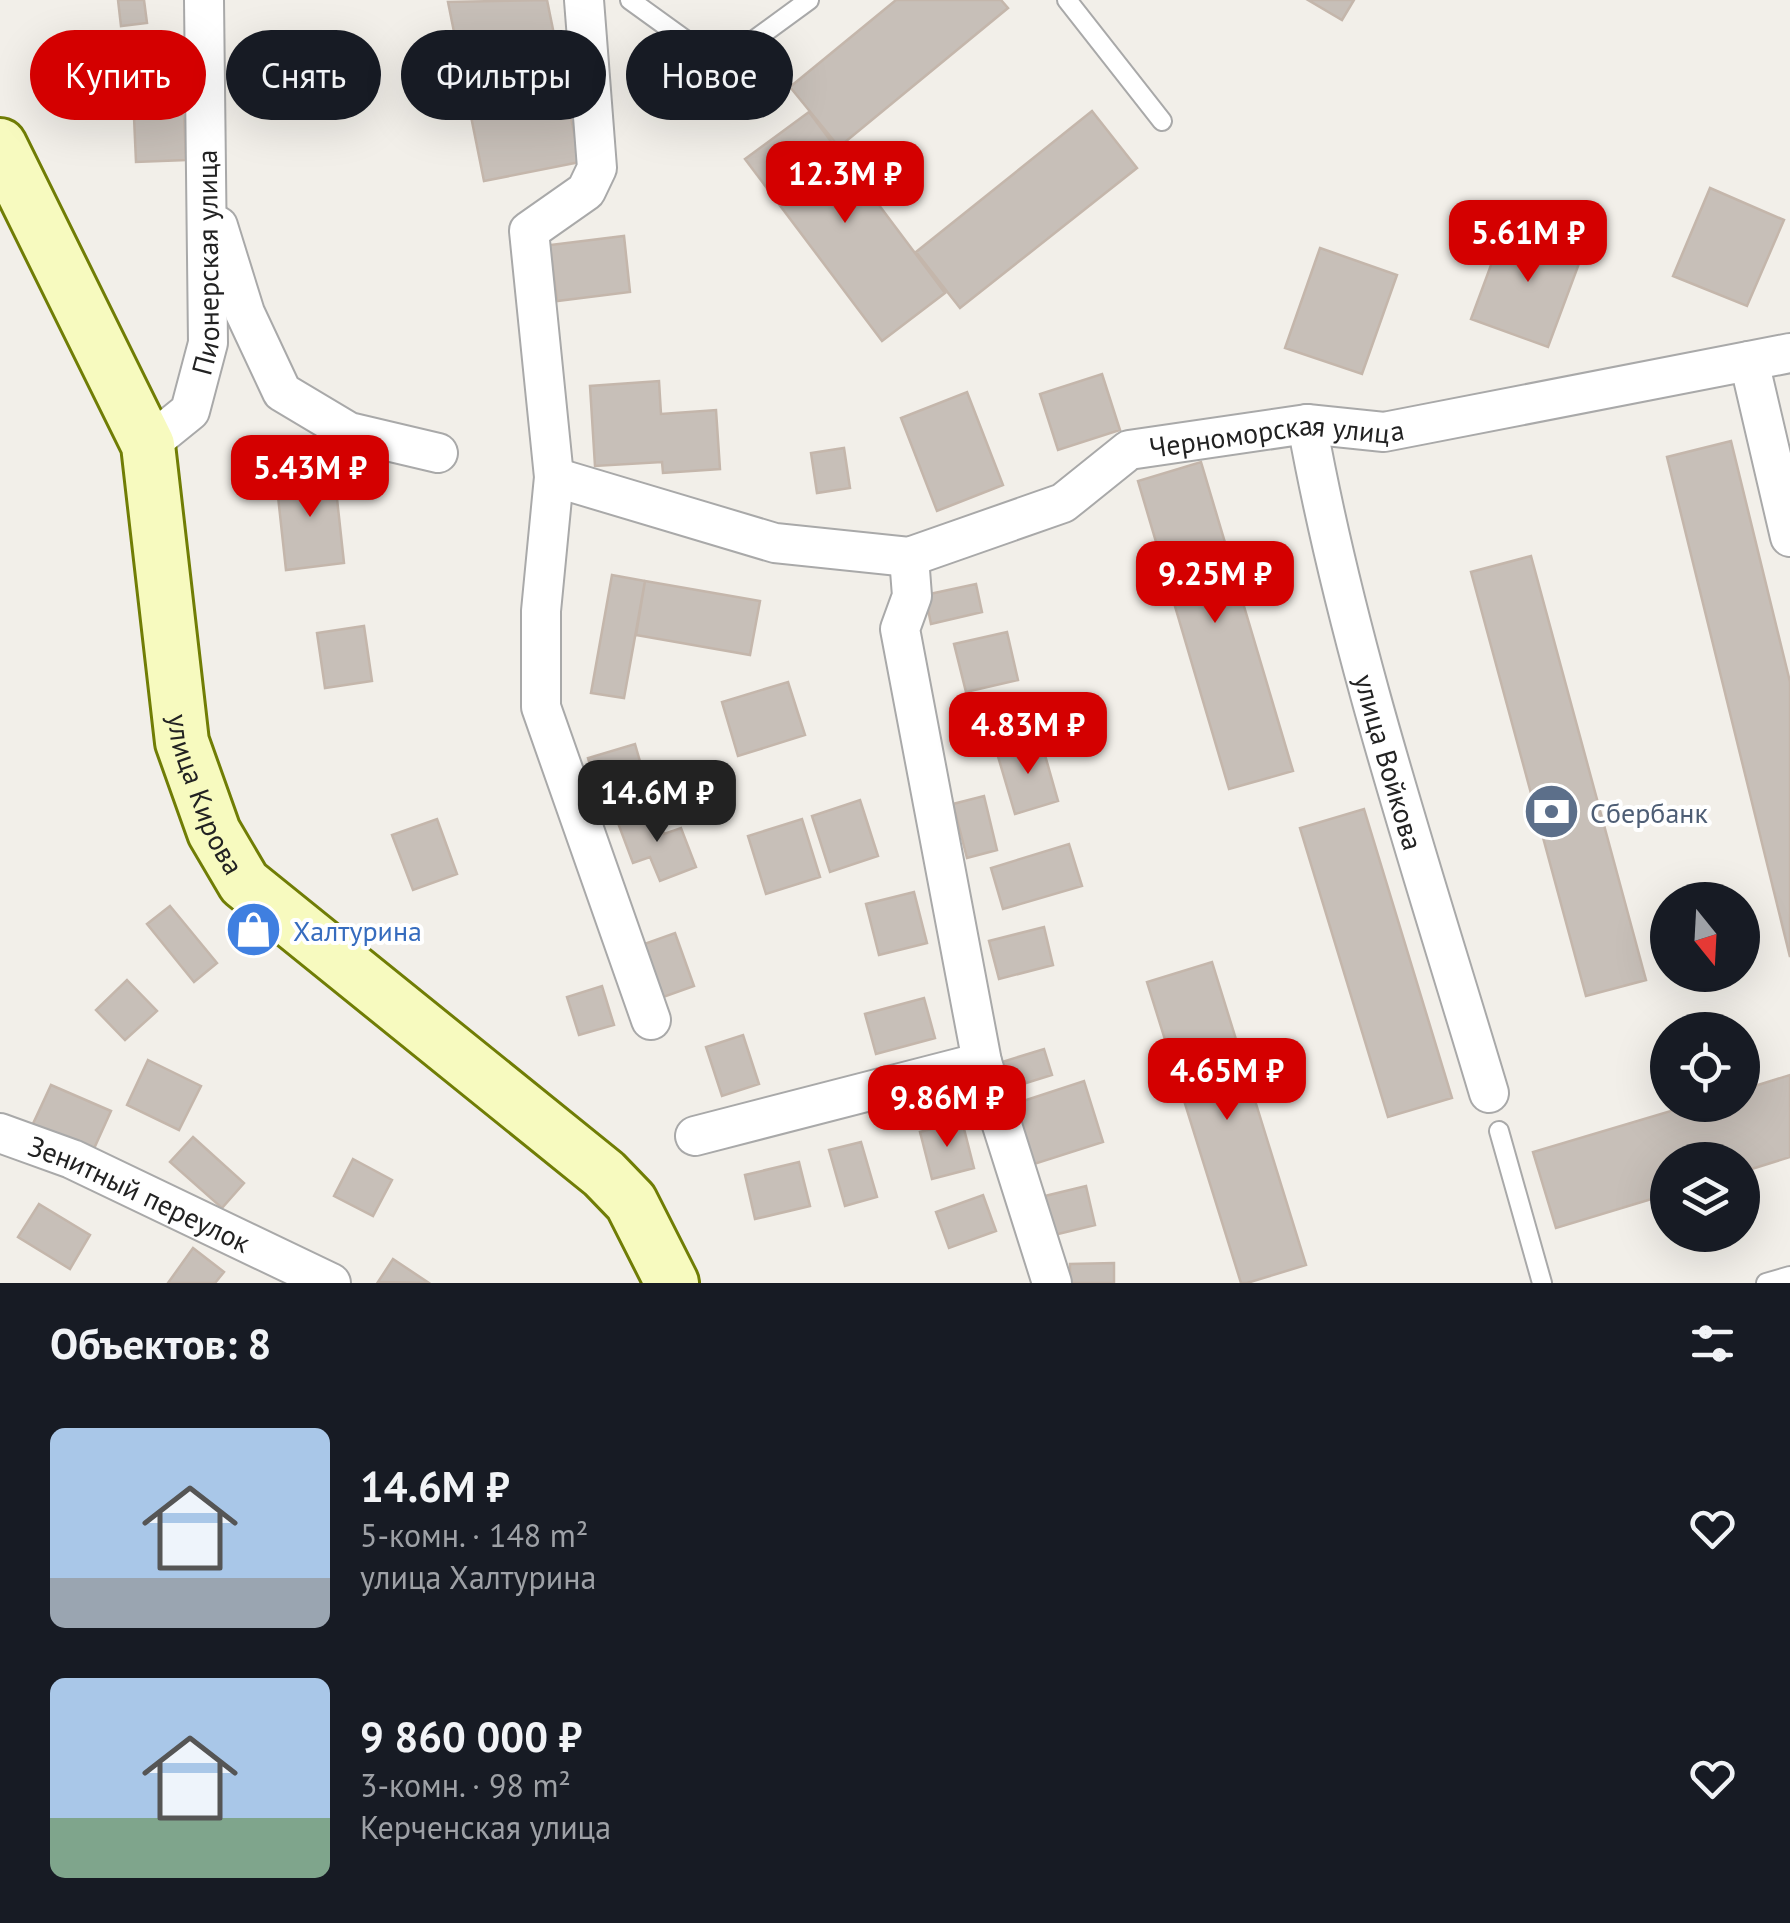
<!DOCTYPE html>
<html lang="ru">
<head>
<meta charset="utf-8">
<style>
  body { margin:0; font-family:"PT Sans",sans-serif; background:#20242c; color:#f1f3f6; height:100vh; display:flex; flex-direction:column; font-size:38px; white-space:nowrap }
  * { box-sizing:border-box; margin:0 }
  p { font-size:32px; color:#9ea1a6 }
  .icon { flex:none; width:55px; height:55px; fill:none; stroke:currentColor; stroke-width:2; stroke-linecap:round; stroke-linejoin:round }
  .map { position:relative; height:1283px; overflow:hidden }
  .sheet { display:flex; flex-direction:column; background:#171b24; flex:1 }
  .sheet>* { flex:none }
  .banner { position:absolute; left:30px; top:30px; width:1000px; height:90px; display:flex; gap:20px }
  .needle { width:65px; rotate:162deg }
  .controls { position:absolute; left:1650px; top:882px; display:grid; gap:20px }
  .controls a { display:grid; place-items:center; width:110px; height:110px; border-radius:50%; background:#171b24; box-shadow:0 10px 40px #0002; font-size:50px }
  .price { position:absolute; translate:-50% -85px; padding:0 22px; border-radius:20px; background:#d40000; color:#fff; font-size:32px; line-height:65px; filter:drop-shadow(0 2px 5px #0008) }
  .price::after { content:''; position:absolute; left:50%; top:60px; width:30px; height:22px; margin-left:-15px; background:inherit; clip-path:polygon(0 0,100% 0,50% 100%) }
  .price.on { background:#222; color:#fff }
  ul { padding:0; list-style:none }
  li { display:flex; align-items:center; gap:30px; height:250px; padding:0 50px }
  li span { display:grid; place-items:center; flex:none; width:280px; height:200px; border-radius:15px; color:#555 }
  li>.icon { margin-inline-start:auto }
  span .icon { width:120px; height:120px; fill:#fffc; stroke-width:1 }
  li b { font-size:42px }
  h2 { display:flex; justify-content:space-between; align-items:center; height:120px; padding:0 50px; font-size:42px }
  .tag { padding:0 35px; border-radius:45px; background:#171b24; box-shadow:0 10px 40px #0002; font-size:35px; line-height:90px }
  .tag.on { background:#d40000; color:#fff }
  .map>svg:first-child { display:block }
  .building { fill:#c7bfb8; stroke:#c4b6ab; stroke-width:2.5 }
  .lines { fill:none; stroke-linecap:round; stroke-linejoin:round }
  .service-casing { stroke:#a9a9a9; stroke-width:22 }
  .minor-casing { stroke:#a9a9a9; stroke-width:42 }
  .secondary-casing { stroke:#707d05; stroke-width:58 }
  .service { stroke:#fff; stroke-width:18 }
  .minor { stroke:#fff; stroke-width:38 }
  .secondary { stroke:#f7fabf; stroke-width:52 }
  .labels { text-anchor:middle; dominant-baseline:central; stroke-width:8; stroke-linejoin:round; paint-order:stroke }
  .street-label { font-size:28px; fill:#222; stroke:#fff }
  .service-label { font-size:28px; fill:#4e5e75; stroke:#fff; text-anchor:start }
  .shop-label { font-size:28px; fill:#366cbe; stroke:#fff; text-anchor:start }
</style>
</head>
<body>
<div class="map">
<svg width="1790" height="1283" viewBox="0 0 1790 1283">
  <rect width="100%" height="100%" fill="#f2efe9"/>
  <!-- building -->
  <path class="building" d="M118,0H144L147,23L121,26Z
    M547,0L580,162L484,181L448,2Z
    M896,0H1001L1008,8L839,147L790,87Z
    M1308,0H1354L1342,20Z
    M1092,111L1137,168L960,308L916,252Z
    M809,112L945,293L882,341L745,159Z
    M184,115L186,160L136,162L134,117Z
    M1710,188L1784,220L1747,306L1673,276Z
    M1507,222L1584,250L1548,347L1471,319Z
    M624,236L630,292L557,301L550,245Z
    M1320,248L1397,275L1362,374L1285,348Z
    M1102,374L1120,430L1058,450L1040,394Z
    M659,381L661,414L716,410L720,469L663,473L662,462L595,466L590,386Z
    M967,392L1003,485L937,511L901,418Z
    M1731,441L1790,682V957L1667,457Z
    M844,448L850,488L817,493L811,453Z
    M1201,462L1293,771L1229,789L1138,481Z
    M334,471L344,563L286,570L276,478Z
    M1531,556L1646,980L1586,996L1471,572Z
    M612,575L645,581L624,698L591,693Z
    M645,581L760,601L750,655L636,635Z
    M976,584L982,612L931,624L925,595Z
    M364,626L372,681L325,688L317,633Z
    M1007,632L1018,680L966,692L954,644Z
    M788,682L805,735L738,756L722,702Z
    M1041,741L1058,801L1015,814L997,753Z
    M635,744L649,793L602,807L588,758Z
    M984,796L997,850L967,858L953,804Z
    M860,800L878,856L830,872L812,816Z
    M655,809L664,834L681,828L696,867L660,881L650,857L633,863L618,823Z
    M1364,809L1452,1098L1388,1117L1300,828Z
    M437,819L457,874L413,890L392,835Z
    M802,819L820,877L766,894L748,836Z
    M1069,844L1082,886L1003,909L991,868Z
    M914,892L927,943L879,955L866,904Z
    M170,906L217,963L194,982L147,924Z
    M1044,927L1053,965L999,979L989,941Z
    M675,933L694,986L655,1000L636,947Z
    M1212,962L1306,1265L1247,1283H1241L1147,982Z
    M127,980L157,1011L125,1040L96,1010Z
    M602,986L614,1025L579,1035L567,997Z
    M924,998L935,1038L876,1054L865,1014Z
    M743,1035L759,1084L722,1096L706,1047Z
    M1044,1049L1052,1075L1010,1088L1002,1062Z
    M148,1060L201,1086L179,1130L127,1105Z
    M1790,1075V1157L1742,1172V1160H1668V1194L1556,1228L1533,1152L1691,1105H1742V1090Z
    M1084,1081L1103,1142L1031,1165L1011,1105Z
    M51,1085L111,1111L92,1153L32,1126Z
    M962,1121L974,1168L932,1179L920,1132Z
    M193,1137L244,1183L222,1208L170,1162Z
    M861,1142L877,1197L845,1206L829,1150Z
    M353,1159L392,1180L373,1216L334,1196Z
    M799,1162L810,1206L755,1219L745,1175Z
    M1086,1186L1095,1225L1054,1235L1045,1196Z
    M983,1195L996,1231L949,1248L936,1212Z
    M39,1204L90,1235L70,1269L18,1237Z
    M193,1248L224,1272L215,1283H168Z
    M393,1259L429,1283L378,1282Z
    M1114,1263V1283H1070V1264Z"/>
  <g class="lines">
    <defs>
      <path id="service" d="M630,0L720,65L809,0
        M1067,0L1162,121
        M1499,1131L1542,1283
        M1766,1283L1790,1276"/>
      <g id="minor">
        <path d="M584,0L597,168L586,191L529,231L554,477L541,611V707L651,1020"/>
        <path d="M218,226L245,313L282,392L349,432L438,453"/>
        <path d="M1749,361L1790,537"/>
        <path id="s1" d="M1307,424C1348,650 1423,872 1489,1093"/>
        <path id="s2" d="M148,445L190,411L208,343L204,0"/>
        <path id="s3" d="M554,477L775,543L909,557L1063,503L1129,450L1307,424L1384,432L1790,353"/>
        <path d="M909,557L912,596L900,629L982,1062L1052,1283"/>
        <path id="s4" d="M0,1133L72,1159L331,1283"/>
        <path d="M695,1136L982,1062"/>
      </g>
      <g id="secondary">
        <path id="s5" d="M0,145L148,445L182,742L214,832L244,883L604,1174L631,1202L672,1283"/>
      </g>
    </defs>
    <!-- service casing -->
    <use href="#service" class="service-casing"/>
    <!-- minor casing -->
    <use href="#minor" class="minor-casing"/>
    <!-- secondary casing -->
    <use href="#secondary" class="secondary-casing"/>
    <!-- service -->
    <use href="#service" class="service"/>
    <!-- minor -->
    <use href="#minor" class="minor"/>
    <!-- secondary -->
    <use href="#secondary" class="secondary"/>
  </g>
  <!-- icons -->
  <defs>
    <symbol id="bank-disc" viewBox="-11 -11 22 22"><circle r="9.5" fill="#5c6f8a" stroke="#fff"/><path d="M-6-4H6V4H-6ZM0-2.3a2.3 2.3 0 1 0 0 4.6a2.3 2.3 0 1 0 0-4.6Z" fill="#fff"/></symbol>
    <symbol id="shop-disc" viewBox="-11 -11 22 22"><circle r="9.5" fill="#3f7fe0" stroke="#fff"/><path d="M-5-2.5h2.3a2.7 3.5 0 0 1 5.4 0H5L5.5 6h-11ZM-1.5-2.5h3a1.5 2.3 0 0 0-3 0Z" fill="#fff"/></symbol>
  </defs>
  <g fill-rule="evenodd">
    <use href="#bank-disc" x="1520" y="780" width="63" height="63"/>
    <use href="#shop-disc" x="222" y="898" width="63" height="63"/>
  </g>
  <g class="labels">
    <!-- street labels -->
    <g class="street-label">
      <text stroke="none"><textPath href="#s2" startOffset="205">Пионерская улица</textPath></text>
      <text stroke="none"><textPath href="#s3" startOffset="762">Черноморская улица</textPath></text>
      <text stroke="none"><textPath href="#s1" startOffset="348">улица Войкова</textPath></text>
      <text stroke="none"><textPath href="#s5" startOffset="690">улица Кирова</textPath></text>
      <text stroke="none"><textPath href="#s4" startOffset="152">Зенитный переулок</textPath></text>
    </g>
    <!-- service labels -->
    <g class="service-label">
      <text x="1590" y="812">Сбербанк</text>
    </g>
    <!-- shop labels -->
    <g class="shop-label">
      <text x="293" y="930">Халтурина</text>
    </g>
  </g>
</svg>
<div class="controls">
<a><svg class="needle" viewBox="-14 -14 28 28"><path d="M0-13l5 13h-10z" fill="#e53935"/><path d="M0 13l5-13h-10z" fill="#9ea1a6"/></svg></a>
<a><svg class="icon" aria-label="locate" viewBox="0 0 24 24"><circle cx="12" cy="12" r="6"/><path d="M12 2v4M12 18v4M2 12h4M18 12h4"/></svg></a>
<a><svg class="icon" aria-label="layers" viewBox="0 0 24 24"><path d="M12 4l9 5-9 5-9-5zM3 14l9 5 9-5"/></svg></a>
</div>
<b class="price" style="left:845px;top:226px">12.3M ₽</b>
<b class="price" style="left:1528px;top:285px">5.61M ₽</b>
<b class="price" style="left:310px;top:520px">5.43M ₽</b>
<b class="price" style="left:1215px;top:626px">9.25M ₽</b>
<b class="price" style="left:1028px;top:777px">4.83M ₽</b>
<b class="price on" style="left:657px;top:845px">14.6M ₽</b>
<b class="price" style="left:1227px;top:1123px">4.65M ₽</b>
<b class="price" style="left:947px;top:1150px">9.86M ₽</b>
<div class="banner">
<a class="tag on">Купить</a>
<a class="tag">Снять</a>
<a class="tag">Фильтры</a>
<a class="tag">Новое</a>
</div>
</div>
<section class="sheet">
<h2>Объектов: 8<svg class="icon" aria-label="filters" viewBox="0 0 24 24"><path d="M4 7h16M4 17h16"/><circle cx="9" cy="7" r="2"/><circle cx="15" cy="17" r="2"/></svg></h2>
<ul>
<li><span style="background:linear-gradient(#a9c7e8 75%,#9aa5b1 0)"><svg class="icon" aria-label="home" viewBox="0 0 24 24"><path d="M3 11l9-7 9 7M6 9v11h12V9"/></svg></span><div><b>14.6M ₽</b><p>5-комн. · 148 m²</p><p>улица Халтурина</p></div><svg class="icon" aria-label="heart" viewBox="0 0 24 24"><path d="M12 20l-8-8c-3-5 5-10 8-4 3-6 11-1 8 4z"/></svg></li>
<li><span style="background:linear-gradient(#a9c7e8 70%,#7fa58c 0)"><svg class="icon" aria-label="home" viewBox="0 0 24 24"><path d="M3 11l9-7 9 7M6 9v11h12V9"/></svg></span><div><b>9 860 000 ₽</b><p>3-комн. · 98 m²</p><p>Керченская улица</p></div><svg class="icon" aria-label="heart" viewBox="0 0 24 24"><path d="M12 20l-8-8c-3-5 5-10 8-4 3-6 11-1 8 4z"/></svg></li>
</ul>
</section>
</body>
</html>
